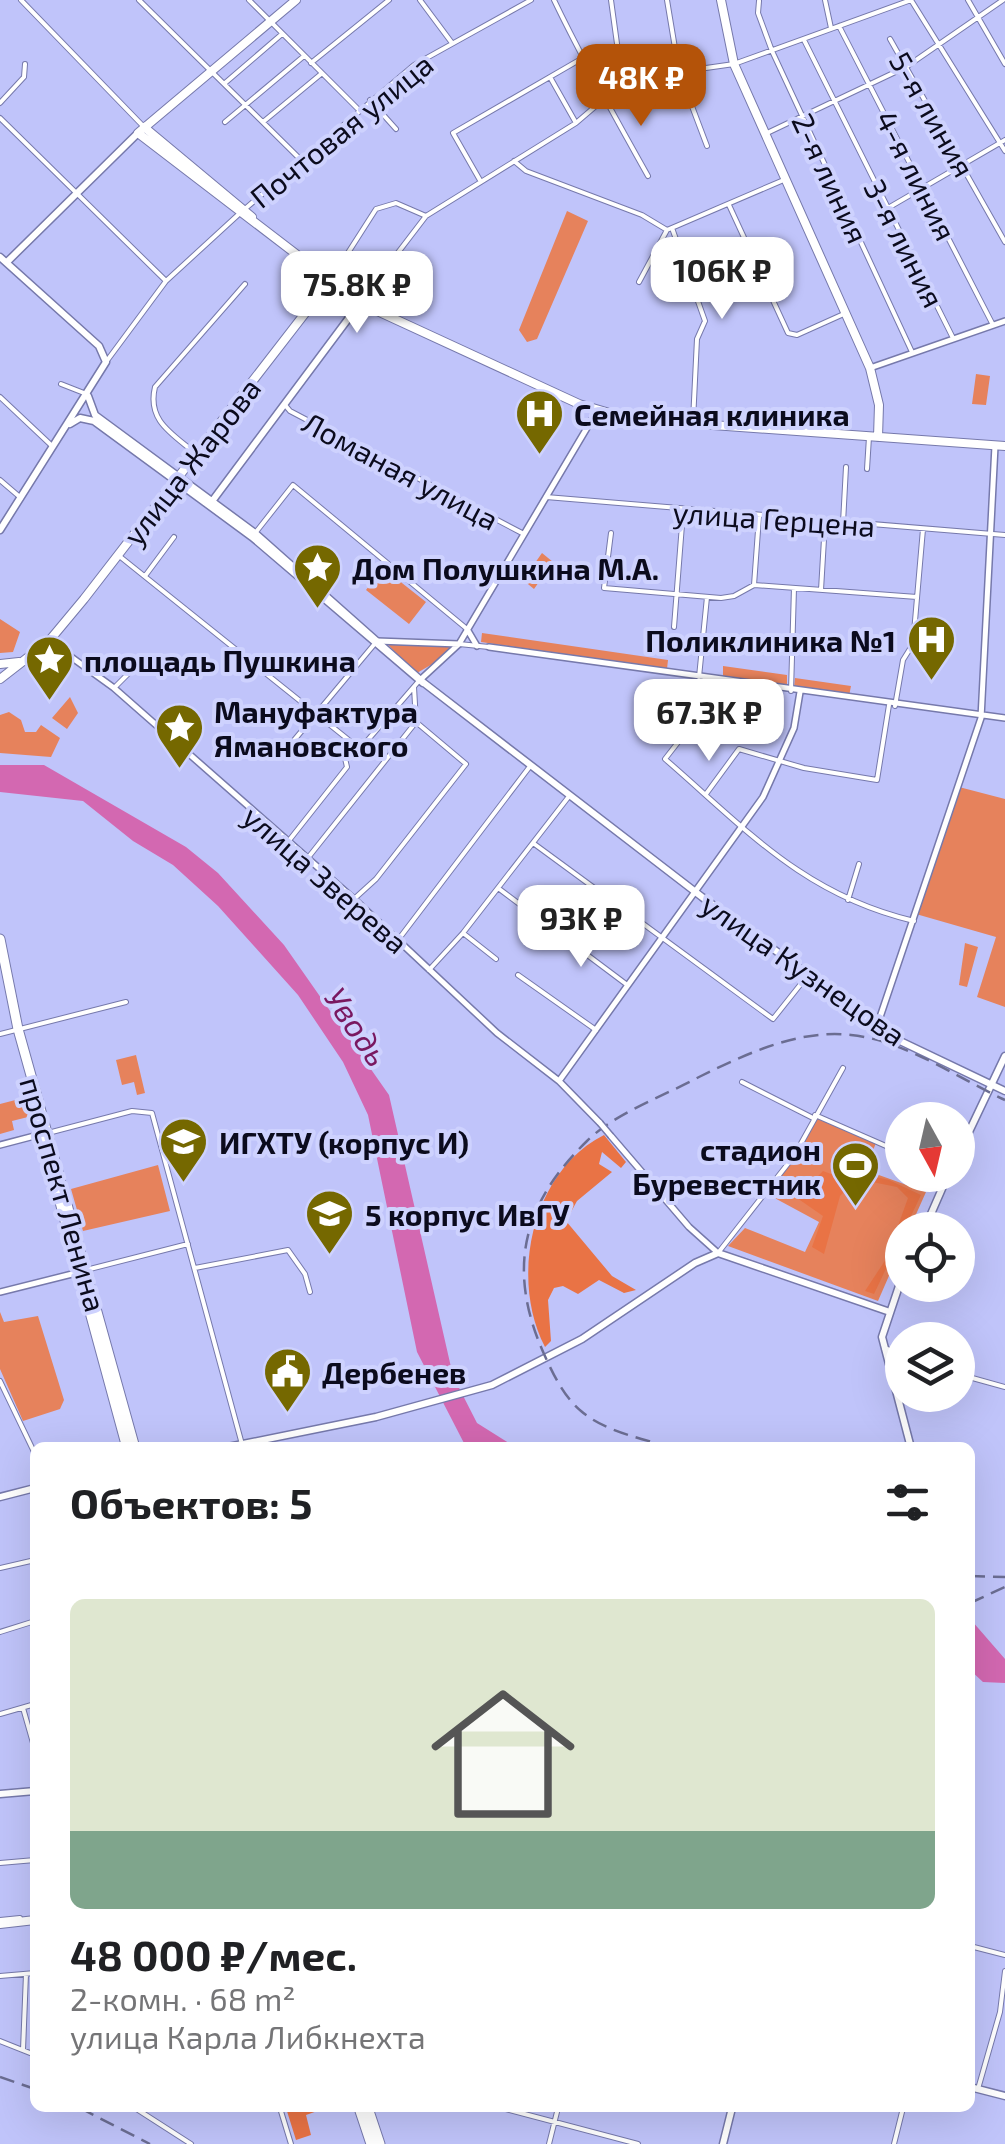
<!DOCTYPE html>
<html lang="ru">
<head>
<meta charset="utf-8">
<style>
  body { margin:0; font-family:"Exo 2",sans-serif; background:#f6f6f6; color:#202124; height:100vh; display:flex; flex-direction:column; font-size:38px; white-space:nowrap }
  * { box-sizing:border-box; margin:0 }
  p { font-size:32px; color:#757577 }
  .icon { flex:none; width:55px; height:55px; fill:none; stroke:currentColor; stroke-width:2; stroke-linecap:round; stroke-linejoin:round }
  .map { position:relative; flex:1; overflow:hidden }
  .details { position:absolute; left:30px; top:1442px; width:945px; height:670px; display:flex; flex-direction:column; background:#fff; border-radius:15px; box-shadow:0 10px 40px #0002 }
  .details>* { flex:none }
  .needle { width:65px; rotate:172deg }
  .buttons { position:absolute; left:885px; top:1102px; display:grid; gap:20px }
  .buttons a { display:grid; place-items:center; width:90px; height:90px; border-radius:50%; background:#fff; box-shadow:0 10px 40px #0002; font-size:50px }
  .price { position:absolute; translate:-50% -85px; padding:0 22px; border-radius:20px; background:#fff; color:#222; font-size:32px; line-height:65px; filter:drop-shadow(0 2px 5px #0008) }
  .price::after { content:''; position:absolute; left:50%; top:60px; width:30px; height:22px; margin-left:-15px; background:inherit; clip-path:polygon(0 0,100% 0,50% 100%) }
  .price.active { background:#b45309; color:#fff }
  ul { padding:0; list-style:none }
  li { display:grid; align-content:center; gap:20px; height:530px; padding:0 40px }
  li+li { border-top:2px solid #e0e0e0 }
  li span { display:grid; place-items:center; height:310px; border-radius:15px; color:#555 }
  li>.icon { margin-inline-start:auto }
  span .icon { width:180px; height:180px; fill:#fffc; stroke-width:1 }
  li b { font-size:42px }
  h2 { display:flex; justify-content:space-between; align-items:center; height:120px; padding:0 40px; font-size:42px }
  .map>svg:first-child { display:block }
  .green { fill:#e6825c }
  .forest { fill:#e97345 }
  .water { fill:#d368b1 }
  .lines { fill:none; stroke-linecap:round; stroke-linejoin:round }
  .minor-casing { stroke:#7679ab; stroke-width:6 }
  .tertiary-casing { stroke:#7679ab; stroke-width:8 }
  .secondary-casing { stroke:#7679ab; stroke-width:9 }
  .primary-casing { stroke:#7679ab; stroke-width:10 }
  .trunk-casing { stroke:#7679ab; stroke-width:11 }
  .minor { stroke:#fff; stroke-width:4 }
  .tertiary { stroke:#fff; stroke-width:5 }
  .secondary { stroke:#fff; stroke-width:6 }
  .primary { stroke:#fff; stroke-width:8 }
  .trunk { stroke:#fff; stroke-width:9 }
  .rail { stroke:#6b6d92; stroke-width:2.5; stroke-dasharray:15 8; stroke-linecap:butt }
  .tertiary-bridge-casing { stroke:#7679ab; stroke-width:8; stroke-linecap:butt }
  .tertiary-bridge { stroke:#fff; stroke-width:5 }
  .labels { text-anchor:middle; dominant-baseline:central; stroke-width:8; stroke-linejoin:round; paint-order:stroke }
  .street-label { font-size:30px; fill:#0b0b1d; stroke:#ced2fe }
  .poi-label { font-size:30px; font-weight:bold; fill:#0b0b1d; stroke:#ced2fe; text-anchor:start }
  .water-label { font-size:32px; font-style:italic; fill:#791860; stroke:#ced2fe }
</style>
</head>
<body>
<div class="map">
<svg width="1005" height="2144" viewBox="0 0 1005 2144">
  <rect width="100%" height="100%" fill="#c0c4fa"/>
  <!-- green -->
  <path class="green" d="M567,211L588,221L537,339L527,342L519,330Z
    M976,374L990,376L986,405L972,404Z
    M542,553L553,562L534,589L523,580Z
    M383,568L426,602L409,624L366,590Z
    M0,619L20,632L13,652L0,653Z
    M482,633L668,660L667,669L481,642Z
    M386,643L451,647L446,656L417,673Z
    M723,666L787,675V686L723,677Z
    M795,678L851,686L849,696L794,688Z
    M70,697L78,713L67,729L52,718Z
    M9,712L21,720L25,732H36L41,725L60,738L51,757L0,753V715Z
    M959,787L1005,799V1007L977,997L996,937L916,914Z
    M965,943L978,947L967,987L959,985Z
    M136,1055L145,1093L137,1095L134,1082L122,1085L116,1060Z
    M27,1097L32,1116L12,1121L14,1130L0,1134V1104Z
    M819,1117L876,1143L865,1170L926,1192L909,1230H902V1246L878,1301L728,1246L745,1228L805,1252L819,1222L769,1195L813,1118Z
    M158,1165L170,1211L83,1231L71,1189Z
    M0,1312L4,1322L38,1316L64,1400L60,1409L23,1421L0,1369Z"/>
  <!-- forest -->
  <path class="forest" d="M604,1135L626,1162L621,1168L602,1152L599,1164L612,1172L577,1201L566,1221L612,1276L636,1290L624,1293L599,1280L578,1294L563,1286L554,1288L548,1300L551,1341L545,1347C509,1278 532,1171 604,1135Z
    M847,1170L889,1180L921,1195L874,1294L865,1291L886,1259L908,1198L897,1187L857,1179L840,1196L824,1254L812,1247L823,1216L797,1198L823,1171L839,1177Z
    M286,2108H326L306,2115L311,2135L296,2140Z"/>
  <!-- water -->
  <path class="water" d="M0,765H44L186,847L218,873L284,945L389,1095L453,1376L477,1423L515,1447H466L417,1352L368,1115L343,1062L298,995L218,906L173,865L133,841L83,801L0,792Z
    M970,1613L972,1621L1005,1659V1683L983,1682L970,1670Z"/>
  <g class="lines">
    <defs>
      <path id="minor" d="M21,0L144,127
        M139,0L299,158
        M249,0L358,109
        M420,0L452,43
        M554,0C583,61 615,117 648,176
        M611,0L622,80
        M667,0L679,72L707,146
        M825,0L831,28
        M911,0L1005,151
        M968,0L1005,64
        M759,1L758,13L772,51L912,352
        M839,26L993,325
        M890,39L1005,242
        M804,40L953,338
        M311,63L389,0
        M550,77L576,123
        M225,83L282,34
        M602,88L622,80L734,64L911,0
        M370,100L396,129
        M0,103L24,77L25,64
        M0,118L166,281
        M225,122L304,56
        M263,122L321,74
        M765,134L906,67L1003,0
        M514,161L526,171L642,215L667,230
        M481,182L453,133L581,59
        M729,205L788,333L797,335L846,313
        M246,208L414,65L531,0
        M888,208L1005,140
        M672,228L705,321L697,339L693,421
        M330,281L376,209L396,203L426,216
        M639,282L667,230L786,179
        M361,301L426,216L576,123L604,99
        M106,362L166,281L239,214
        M61,384L84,393
        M0,397L51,445
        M285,405L290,411L522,533
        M194,452C171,433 147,420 155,387L245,284
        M867,469L869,437
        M0,480L21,498
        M546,497L1005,535
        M843,523L846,467
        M256,532L293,485L467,629
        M611,533L604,588L721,598L734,596L754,585L917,597
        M118,555L360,749L418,682
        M145,576L174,537
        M754,585L759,517
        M821,590L825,522
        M674,627L683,512
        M459,644L489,647
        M699,677L707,597
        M114,688L130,672
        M791,691L794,588
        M895,706L903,660L913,644L923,529
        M679,741L665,759C747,830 804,895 914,921
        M290,745L377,641
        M706,794L739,749L804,768L877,780L889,705
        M287,843L347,767L344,754L352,743
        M533,843L773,1019L808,975
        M307,859L416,722L414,687
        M498,888L626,984
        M354,899L376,879L466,764L416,722
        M848,900L859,864
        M463,933L496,959
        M398,940L531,765
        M429,970L463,933L570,795
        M518,975L596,1030
        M0,1034L126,1002
        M742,1082L813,1118
        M815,1115L902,1153
        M48,1133L132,1111L152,1113L243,1448
        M718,1253L794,1156L843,1068
        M195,1268L288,1250L305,1274L310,1292
        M86,1270L188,1244
        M884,1348L902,1354
        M958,1374L1005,1387
        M0,1381L35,1454
        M0,1568L35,1560
        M0,1632L35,1621
        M23,1708L35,1750
        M0,1714L35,1704
        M0,1863L35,1860
        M0,1920L20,1918
        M970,1946L1005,1955
        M0,1976L35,1973
        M0,2041L35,2055
        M23,2050L26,1974
        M978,2089L1000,2012L1005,1971
        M135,2108L191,2144
        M280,2108L291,2144
        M502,2108L638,2144
        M549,2144L558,2108
        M894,2144L903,2108"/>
      <path id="tertiary" d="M870,368L1005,321
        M467,629L477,646
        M49,641L114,688L354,899L497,1033L559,1081L600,1123
        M377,641L459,644
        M489,647L1005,718
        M420,680L459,644L597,411
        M877,1026L981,718L995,446
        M559,1081L763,797L794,728L800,692
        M611,1136L689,1227L718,1253
        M0,1145L42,1134
        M0,1292L80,1272"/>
      <path id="secondary" d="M0,257L99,346L106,362L0,530
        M7,262L138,133
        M88,396L95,415L255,533L424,683L702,897L898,1040L1005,1091
        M70,424L80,418L94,421L252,537L423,683
        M210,504L360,303
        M958,1155L1005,1056
        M924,1230L948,1175
        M902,1277L882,1337L911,1448
        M223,1448L376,1417L492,1385L582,1339L695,1263L718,1253L887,1311
        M0,1497L35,1488
        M0,1794L35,1791
        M970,2087L1005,2096
        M723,2144L732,2108"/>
      <path id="primary" d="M296,0L138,133L360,303L579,404L630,419L1005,446
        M721,0L734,64L870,368L879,405L878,437
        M144,127L252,217
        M0,664L19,662
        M0,679L49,641L84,599L330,281
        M0,1924L35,1920"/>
      <path id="trunk" d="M0,939L18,1029L135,1448
        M33,1103L127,1448
        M359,2108L371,2144
        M368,2108L380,2144"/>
    </defs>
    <!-- minor casing -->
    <use href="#minor" class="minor-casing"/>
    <!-- tertiary casing -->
    <use href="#tertiary" class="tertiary-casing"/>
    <!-- secondary casing -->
    <use href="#secondary" class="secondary-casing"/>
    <!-- primary casing -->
    <use href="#primary" class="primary-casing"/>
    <!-- trunk casing -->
    <use href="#trunk" class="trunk-casing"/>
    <!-- minor -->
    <use href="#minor" class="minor"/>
    <!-- tertiary -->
    <use href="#tertiary" class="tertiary"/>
    <!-- secondary -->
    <use href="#secondary" class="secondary"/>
    <!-- primary -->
    <use href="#primary" class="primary"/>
    <!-- trunk -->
    <use href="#trunk" class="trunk"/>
    <!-- rail -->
    <path class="rail" d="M672,1448C642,1438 605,1432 581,1411C564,1397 553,1374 544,1354C507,1271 521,1205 587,1141C615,1113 664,1096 699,1077C746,1054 798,1029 851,1035C904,1040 958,1078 1005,1100
      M970,1576L1005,1577
      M970,1603L1005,1587
      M0,2077L35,2089
      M80,2108L150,2144"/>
    <defs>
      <path id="tertiary-bridge" d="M600,1123L611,1136"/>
    </defs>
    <!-- tertiary-bridge casing -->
    <use href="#tertiary-bridge" class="tertiary-bridge-casing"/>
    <!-- tertiary-bridge -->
    <use href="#tertiary-bridge" class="tertiary-bridge"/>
  </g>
  <!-- icons -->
  <defs>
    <symbol id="hospital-pin" viewBox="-11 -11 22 30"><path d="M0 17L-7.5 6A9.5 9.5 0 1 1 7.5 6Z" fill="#756800" stroke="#ced2fe"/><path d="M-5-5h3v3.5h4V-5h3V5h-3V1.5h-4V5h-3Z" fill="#fff"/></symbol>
    <symbol id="sight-pin" viewBox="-11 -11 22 30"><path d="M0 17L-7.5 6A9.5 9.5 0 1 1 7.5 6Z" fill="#756800" stroke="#ced2fe"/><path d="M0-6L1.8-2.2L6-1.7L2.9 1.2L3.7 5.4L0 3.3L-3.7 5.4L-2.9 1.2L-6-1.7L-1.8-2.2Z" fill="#fff"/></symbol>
    <symbol id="university-pin" viewBox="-11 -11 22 30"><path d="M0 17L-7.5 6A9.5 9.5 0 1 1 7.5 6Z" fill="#756800" stroke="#ced2fe"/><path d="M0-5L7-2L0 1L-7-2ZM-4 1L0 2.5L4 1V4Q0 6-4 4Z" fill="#fff"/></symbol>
    <symbol id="stadium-pin" viewBox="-11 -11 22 30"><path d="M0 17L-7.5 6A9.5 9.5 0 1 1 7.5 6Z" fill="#756800" stroke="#ced2fe"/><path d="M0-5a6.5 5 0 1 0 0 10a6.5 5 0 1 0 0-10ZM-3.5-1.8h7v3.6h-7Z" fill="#fff"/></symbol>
    <symbol id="civic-pin" viewBox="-11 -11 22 30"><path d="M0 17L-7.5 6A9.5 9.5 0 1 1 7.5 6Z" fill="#756800" stroke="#ced2fe"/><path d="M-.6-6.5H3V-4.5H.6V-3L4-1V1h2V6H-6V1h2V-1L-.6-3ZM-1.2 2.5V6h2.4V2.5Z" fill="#fff"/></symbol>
  </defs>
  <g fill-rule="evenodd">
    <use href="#hospital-pin" x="512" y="386" width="55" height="75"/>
    <use href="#sight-pin" x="290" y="540" width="55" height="75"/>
    <use href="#hospital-pin" x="904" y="612" width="55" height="75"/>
    <use href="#sight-pin" x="22" y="632" width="55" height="75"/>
    <use href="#sight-pin" x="152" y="700" width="55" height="75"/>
    <use href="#university-pin" x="156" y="1114" width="55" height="75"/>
    <use href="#stadium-pin" x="828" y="1138" width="55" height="75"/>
    <use href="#university-pin" x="302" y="1186" width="55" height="75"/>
    <use href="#civic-pin" x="260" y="1344" width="55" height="75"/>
  </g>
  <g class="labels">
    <!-- street labels -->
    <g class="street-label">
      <text transform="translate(933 114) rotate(60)">5-я линия</text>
      <text transform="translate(341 130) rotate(-39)">Почтовая улица</text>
      <text transform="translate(917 175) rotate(63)">4-я линия</text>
      <text transform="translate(831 178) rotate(65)">2-я линия</text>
      <text transform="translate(905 243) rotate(63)">3-я линия</text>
      <text transform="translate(191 461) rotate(-52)">улица Жарова</text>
      <text transform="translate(401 470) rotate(28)">Ломаная улица</text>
      <text transform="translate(774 518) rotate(4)">улица Герцена</text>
      <text transform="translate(326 879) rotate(41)">улица Зверева</text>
      <text transform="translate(804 969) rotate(35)">улица Кузнецова</text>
      <text transform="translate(64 1194) rotate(74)">проспект Ленина</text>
    </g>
    <!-- poi labels -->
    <g class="poi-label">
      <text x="574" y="414">Семейная клиника</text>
      <text x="352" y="568">Дом Полушкина М.А.</text>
      <text x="896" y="640" text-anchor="end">Поликлиника №1</text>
      <text x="84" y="660">площадь Пушкина</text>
      <text x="214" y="711">Мануфактура<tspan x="214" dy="34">Ямановского</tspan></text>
      <text x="219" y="1142">ИГХТУ (корпус И)</text>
      <text x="821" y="1149" text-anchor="end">стадион<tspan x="821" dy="34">Буревестник</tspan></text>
      <text x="365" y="1214">5 корпус ИвГУ</text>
      <text x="322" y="1372">Дербенев</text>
    </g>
    <!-- water labels -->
    <g class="water-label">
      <text transform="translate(358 1026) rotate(56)">Уводь</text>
    </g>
  </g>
</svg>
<div class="buttons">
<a><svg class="needle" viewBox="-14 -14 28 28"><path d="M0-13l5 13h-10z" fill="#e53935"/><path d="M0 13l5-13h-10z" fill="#757577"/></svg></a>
<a><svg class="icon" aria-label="locate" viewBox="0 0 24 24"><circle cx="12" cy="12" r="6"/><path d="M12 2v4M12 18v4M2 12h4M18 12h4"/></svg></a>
<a><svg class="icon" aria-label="layers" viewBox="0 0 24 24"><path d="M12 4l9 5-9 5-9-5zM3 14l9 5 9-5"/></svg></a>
</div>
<b class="price active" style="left:641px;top:129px">48K ₽</b>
<b class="price" style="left:722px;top:322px">106K ₽</b>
<b class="price" style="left:357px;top:336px">75.8K ₽</b>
<b class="price" style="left:709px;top:764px">67.3K ₽</b>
<b class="price" style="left:581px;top:970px">93K ₽</b>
<section class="details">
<h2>Объектов: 5<svg class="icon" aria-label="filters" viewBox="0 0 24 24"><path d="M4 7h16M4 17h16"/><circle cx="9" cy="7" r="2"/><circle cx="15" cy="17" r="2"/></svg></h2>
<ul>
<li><span style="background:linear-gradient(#dfe7d0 75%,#7fa58c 0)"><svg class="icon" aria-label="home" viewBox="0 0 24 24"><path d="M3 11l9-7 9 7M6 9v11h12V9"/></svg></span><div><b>48 000 ₽/мес.</b><p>2-комн. · 68 m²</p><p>улица Карла Либкнехта</p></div></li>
</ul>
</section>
</div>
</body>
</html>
